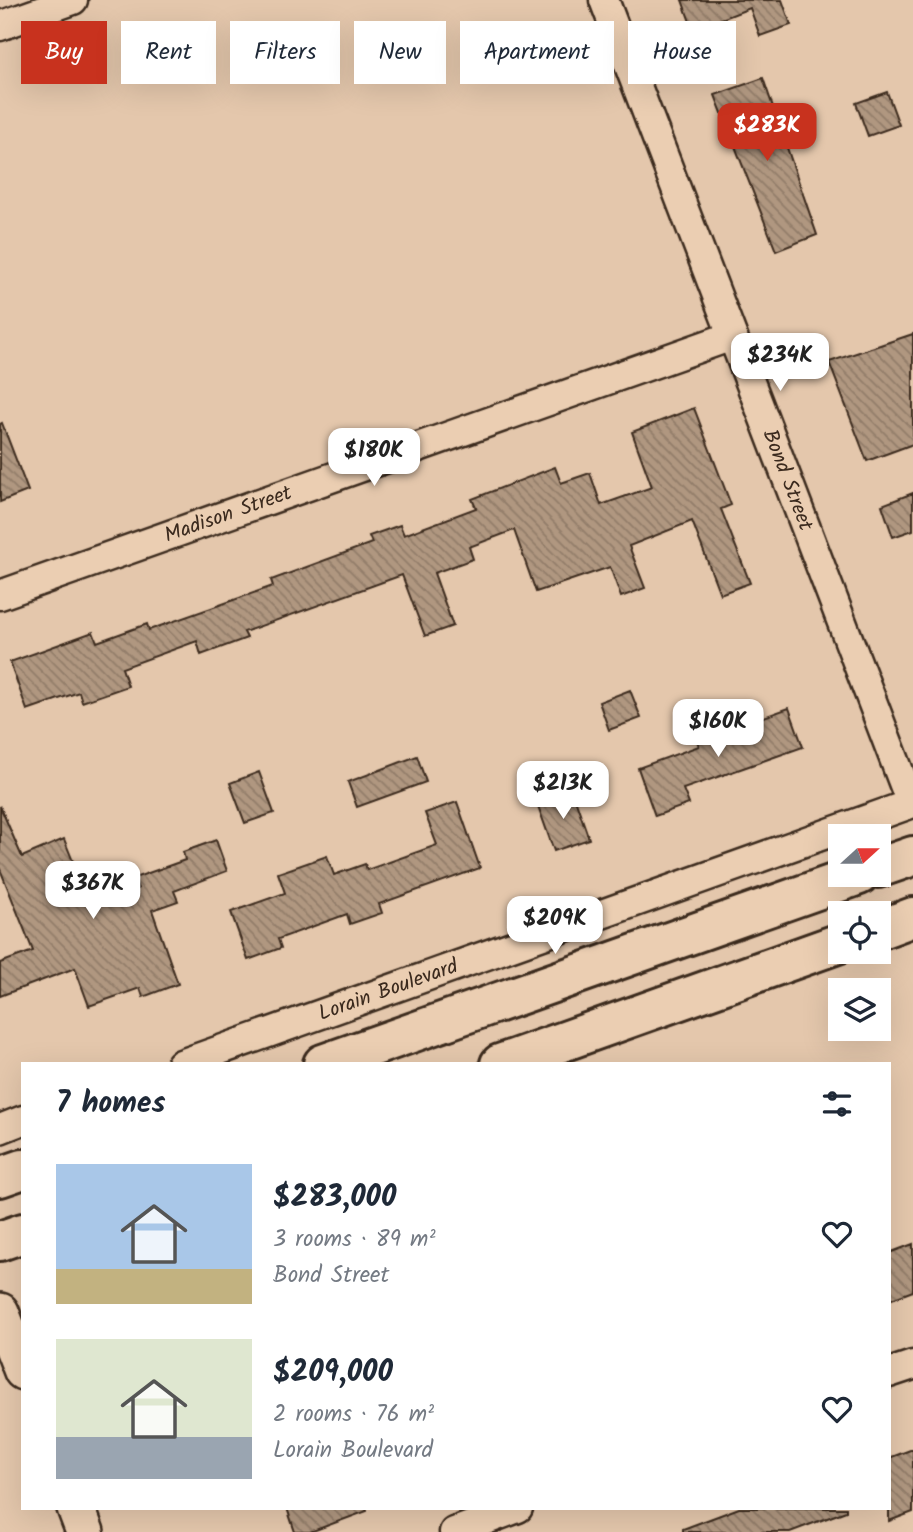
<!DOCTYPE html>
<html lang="en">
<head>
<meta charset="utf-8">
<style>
  body { margin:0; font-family:Kalam,sans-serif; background:#f2f2f3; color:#1f2937; height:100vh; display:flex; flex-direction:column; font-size:26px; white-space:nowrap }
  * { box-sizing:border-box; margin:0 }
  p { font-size:23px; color:#747a83 }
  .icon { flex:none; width:38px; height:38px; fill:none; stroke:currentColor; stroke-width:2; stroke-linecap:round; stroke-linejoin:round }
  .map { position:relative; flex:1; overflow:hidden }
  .details { position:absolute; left:21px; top:1062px; width:870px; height:448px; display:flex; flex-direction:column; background:#fff; border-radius:0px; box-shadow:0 7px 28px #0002 }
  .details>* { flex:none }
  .top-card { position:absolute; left:21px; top:21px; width:872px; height:63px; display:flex; gap:14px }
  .needle { width:46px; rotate:69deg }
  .controls { position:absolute; left:828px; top:824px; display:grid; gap:14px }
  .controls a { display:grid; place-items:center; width:63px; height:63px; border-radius:0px; background:#fff; box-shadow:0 7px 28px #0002; font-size:35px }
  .price { position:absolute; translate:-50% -60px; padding:0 16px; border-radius:14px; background:#fff; color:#222; font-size:23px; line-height:46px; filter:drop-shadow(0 2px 4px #0008) }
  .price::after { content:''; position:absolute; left:50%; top:42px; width:21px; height:16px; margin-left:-10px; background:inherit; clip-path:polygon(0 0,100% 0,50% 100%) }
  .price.selected { background:#c8321e; color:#fff }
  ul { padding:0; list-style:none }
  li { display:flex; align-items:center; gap:21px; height:175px; padding:0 35px }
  li span { display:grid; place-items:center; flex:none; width:196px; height:140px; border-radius:0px; color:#555 }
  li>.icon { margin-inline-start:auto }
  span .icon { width:84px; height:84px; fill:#fffc; stroke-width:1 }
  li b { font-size:30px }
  h2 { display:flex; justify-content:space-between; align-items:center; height:84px; padding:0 35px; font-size:30px }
  .tag { padding:0 24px; border-radius:0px; background:#fff; box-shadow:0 7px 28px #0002; font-size:24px; line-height:63px }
  .tag.selected { background:#c8321e; color:#fff }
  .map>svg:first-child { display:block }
  .building { fill:url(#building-back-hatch); stroke:#3b2a1e; stroke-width:2 }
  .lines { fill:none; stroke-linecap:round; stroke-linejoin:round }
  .minor-casing { stroke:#3b2a1e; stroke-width:33 }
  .tertiary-casing { stroke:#3b2a1e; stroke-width:42 }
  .secondary-casing { stroke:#3b2a1e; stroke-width:44 }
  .minor { stroke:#ebceb2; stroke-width:28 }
  .tertiary { stroke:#ebceb2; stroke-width:37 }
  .secondary { stroke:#ebceb2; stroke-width:38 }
  .labels { text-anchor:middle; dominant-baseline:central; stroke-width:6; stroke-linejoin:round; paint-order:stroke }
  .street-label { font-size:21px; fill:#3b2a1e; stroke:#ebceb2 }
</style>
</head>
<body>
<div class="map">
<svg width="913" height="1532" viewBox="0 0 913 1532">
  <defs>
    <pattern id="building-back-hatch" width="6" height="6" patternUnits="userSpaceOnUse" patternTransform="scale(1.75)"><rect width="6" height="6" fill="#b09780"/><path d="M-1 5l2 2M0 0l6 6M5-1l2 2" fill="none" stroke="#907b68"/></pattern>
  </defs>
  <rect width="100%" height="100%" fill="#e4c7ac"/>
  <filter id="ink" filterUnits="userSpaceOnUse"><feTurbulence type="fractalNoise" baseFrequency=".0143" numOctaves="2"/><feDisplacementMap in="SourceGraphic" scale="14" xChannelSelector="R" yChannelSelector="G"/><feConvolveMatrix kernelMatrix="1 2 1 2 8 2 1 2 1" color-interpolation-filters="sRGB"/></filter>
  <g filter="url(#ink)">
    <!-- building -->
    <path class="building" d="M682,0H782L791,25L760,36L750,8L693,30Z
      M763,78L817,235L776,251L715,95Z
      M887,92L899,125L868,136L856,103Z
      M913,334V444L867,461L829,362Z
      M694,408L731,505L721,509L750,583L720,594L692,521L629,546L645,588L621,597L610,567L536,592L514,530L469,547L473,559L434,573L453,626L425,636L402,575L244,632L247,638L201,655L197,641L122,668L128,686L82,702L79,692L27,710L10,662L93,632L97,642L147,624L149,630L273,586L271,580L372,543L369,536L400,525L404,535L476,508L472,499L555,467L561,483L590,473L601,505L652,487L632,432Z
      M2,423L28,491L0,502V424Z
      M913,493V530L893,537L882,505Z
      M630,690L641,718L609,730L599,702Z
      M789,708L803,747L683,789L689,804L655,816L638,768L699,746L697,741Z
      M417,756L426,782L357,807L348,782Z
      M259,772L274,813L245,823L230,783Z
      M572,790L589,839L554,851L537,803Z
      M457,802L480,868L379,904L382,913L350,924L347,914L278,939L281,948L248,960L231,912L285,893L278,873L327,856L334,875L365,864L367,870L437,845L425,813Z
      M0,806L22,857L64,839L91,906L138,889L134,878L185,860L183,852L216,840L227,871L174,891L178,901L152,910L178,984L143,997L140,988L89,1006L75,968L0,996V963L33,951L0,869Z
      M913,1244V1291L889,1300V1253Z
      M913,1449V1512L889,1521V1458Z
      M287,1508H366L367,1511L310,1532H295Z
      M739,1508H846V1511L790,1532H683V1529Z"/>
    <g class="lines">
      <defs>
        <g id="minor">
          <path id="s1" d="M604,0L911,803"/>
          <path d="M0,26L73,0"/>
          <path id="s2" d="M0,595L732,336"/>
          <path id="s3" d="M181,1064L913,803"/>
          <path d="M0,1129L23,1120"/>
          <path d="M889,1373L913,1365"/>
          <path d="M454,1532L518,1508"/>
        </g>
        <path id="tertiary" d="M0,1312L23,1371
          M76,1508L85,1532"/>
        <path id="secondary" d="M878,868L913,856
          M878,930L913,917
          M323,1064L859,875
          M500,1064L840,943
          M0,1177L23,1169
          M0,1241L23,1233"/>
      </defs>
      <!-- minor casing -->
      <use href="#minor" class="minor-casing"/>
      <!-- tertiary casing -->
      <use href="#tertiary" class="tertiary-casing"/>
      <!-- secondary casing -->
      <use href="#secondary" class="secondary-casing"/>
      <!-- minor -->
      <use href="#minor" class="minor"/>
      <!-- tertiary -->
      <use href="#tertiary" class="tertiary"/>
      <!-- secondary -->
      <use href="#secondary" class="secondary"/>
    </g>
  </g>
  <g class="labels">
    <!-- street labels -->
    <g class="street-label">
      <text stroke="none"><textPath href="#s1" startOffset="514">Bond Street</textPath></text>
      <text stroke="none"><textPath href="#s2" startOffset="242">Madison Street</textPath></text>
      <text stroke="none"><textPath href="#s3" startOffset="220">Lorain Boulevard</textPath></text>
    </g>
  </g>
</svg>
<div class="controls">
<a><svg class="needle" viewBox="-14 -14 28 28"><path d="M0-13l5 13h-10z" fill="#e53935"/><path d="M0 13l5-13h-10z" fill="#747a83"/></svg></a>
<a><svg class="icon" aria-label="locate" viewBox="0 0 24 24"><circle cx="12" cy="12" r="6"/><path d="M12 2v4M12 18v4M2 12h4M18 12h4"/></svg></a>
<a><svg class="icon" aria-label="layers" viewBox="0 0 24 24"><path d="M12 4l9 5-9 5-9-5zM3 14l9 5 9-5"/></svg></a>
</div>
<b class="price selected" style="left:767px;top:163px">$283K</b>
<b class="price" style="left:780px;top:393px">$234K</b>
<b class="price" style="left:374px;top:488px">$180K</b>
<b class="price" style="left:718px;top:759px">$160K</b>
<b class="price" style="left:563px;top:821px">$213K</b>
<b class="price" style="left:93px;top:921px">$367K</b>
<b class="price" style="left:555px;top:956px">$209K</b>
<div class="top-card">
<a class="tag selected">Buy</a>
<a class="tag">Rent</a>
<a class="tag">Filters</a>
<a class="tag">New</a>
<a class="tag">Apartment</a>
<a class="tag">House</a>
</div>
<section class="details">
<h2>7 homes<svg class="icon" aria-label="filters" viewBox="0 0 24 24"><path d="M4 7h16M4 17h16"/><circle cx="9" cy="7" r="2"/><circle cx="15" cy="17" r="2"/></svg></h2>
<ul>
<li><span style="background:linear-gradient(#a9c7e8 75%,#c2b280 0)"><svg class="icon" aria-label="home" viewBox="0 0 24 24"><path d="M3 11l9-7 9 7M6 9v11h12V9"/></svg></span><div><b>$283,000</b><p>3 rooms · 89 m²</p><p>Bond Street</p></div><svg class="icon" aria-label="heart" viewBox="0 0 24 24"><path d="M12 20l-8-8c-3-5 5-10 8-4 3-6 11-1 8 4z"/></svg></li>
<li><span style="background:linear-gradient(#dfe7d0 70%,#9aa5b1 0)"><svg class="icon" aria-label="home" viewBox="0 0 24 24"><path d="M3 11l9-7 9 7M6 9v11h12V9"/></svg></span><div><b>$209,000</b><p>2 rooms · 76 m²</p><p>Lorain Boulevard</p></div><svg class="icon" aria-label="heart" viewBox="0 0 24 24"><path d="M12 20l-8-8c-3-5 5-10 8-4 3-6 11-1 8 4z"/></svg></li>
</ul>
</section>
</div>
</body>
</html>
